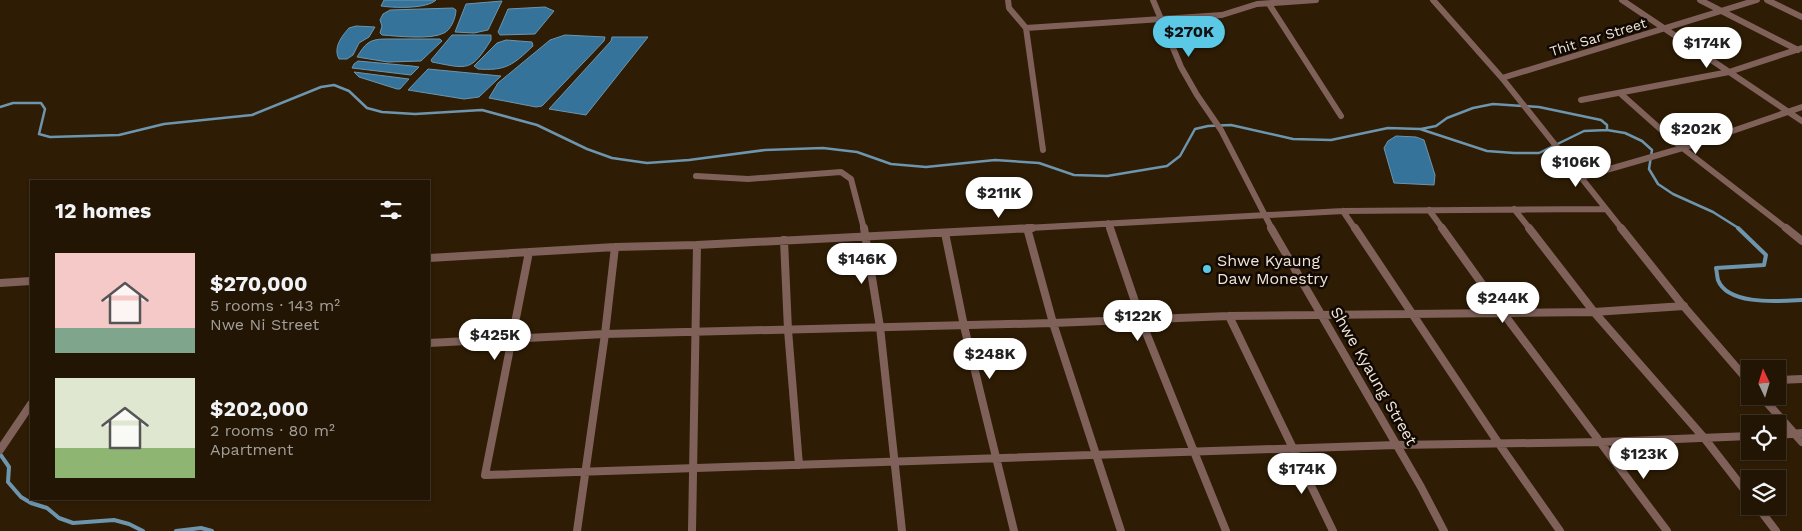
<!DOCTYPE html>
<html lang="en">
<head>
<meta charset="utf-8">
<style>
  body { margin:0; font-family:"Work Sans",sans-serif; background:#2a1e0e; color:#f1f3f6; height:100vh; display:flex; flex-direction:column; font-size:19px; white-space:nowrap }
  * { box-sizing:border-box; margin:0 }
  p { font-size:16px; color:#a29f9a }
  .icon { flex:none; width:28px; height:28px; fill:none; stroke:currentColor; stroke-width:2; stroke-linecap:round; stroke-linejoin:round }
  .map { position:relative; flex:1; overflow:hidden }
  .sheet { position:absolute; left:30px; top:180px; width:400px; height:320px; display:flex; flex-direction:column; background:#221504; border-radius:0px; box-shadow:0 1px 4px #0004,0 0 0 1px #3f3426 }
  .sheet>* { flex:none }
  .needle { width:32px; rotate:356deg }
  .tools { position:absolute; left:1741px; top:360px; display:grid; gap:10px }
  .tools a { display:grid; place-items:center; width:45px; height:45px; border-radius:0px; background:#221504; box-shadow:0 1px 4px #0004,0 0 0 1px #3f3426; font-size:25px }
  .price { position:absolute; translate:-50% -42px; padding:0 11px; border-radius:18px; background:#fff; color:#222; font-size:16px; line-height:32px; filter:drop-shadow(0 1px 2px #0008) }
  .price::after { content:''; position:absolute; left:50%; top:30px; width:15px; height:11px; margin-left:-8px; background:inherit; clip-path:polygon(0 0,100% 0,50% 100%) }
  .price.current { background:#5bc8e6; color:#111 }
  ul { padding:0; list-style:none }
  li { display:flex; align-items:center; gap:15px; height:125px; padding:0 25px }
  li span { display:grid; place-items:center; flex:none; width:140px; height:100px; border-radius:0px; color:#555 }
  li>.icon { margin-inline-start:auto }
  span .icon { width:60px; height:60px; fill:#fffc; stroke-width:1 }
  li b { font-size:21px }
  h2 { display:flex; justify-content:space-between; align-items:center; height:60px; padding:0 25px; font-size:21px }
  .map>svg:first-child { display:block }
  .water { fill:#35739b; stroke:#6d95ad }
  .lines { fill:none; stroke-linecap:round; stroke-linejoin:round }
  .stream-far1 { stroke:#6d95ad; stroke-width:2.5 }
  .stream { stroke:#6d95ad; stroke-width:4 }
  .street-far1 { stroke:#7f615a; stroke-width:6 }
  .street { stroke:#7f615a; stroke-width:8 }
  .poi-dot { fill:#5bc8e6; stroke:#100802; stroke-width:2 }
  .labels { text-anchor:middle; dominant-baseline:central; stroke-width:5; stroke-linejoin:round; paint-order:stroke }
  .far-street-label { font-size:14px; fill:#f1e4d7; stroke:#100802 }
  .poi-label { font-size:16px; fill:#f1e4d7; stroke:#100802; text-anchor:start }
  .street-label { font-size:16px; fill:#f1e4d7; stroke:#100802 }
</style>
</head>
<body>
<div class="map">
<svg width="1802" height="531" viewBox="0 0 1802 531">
  <rect width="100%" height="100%" fill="#2e1c05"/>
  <!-- water -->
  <path class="water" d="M384,0H436C427,9 394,8 381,6Z
    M502,1L488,30L474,33L455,32L466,4Z
    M545,7L554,11L535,34L500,35L498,32L508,9Z
    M453,8L456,10C456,17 451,30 444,33C431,40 397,36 382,35L380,33L382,26L380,20L383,14L390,10Z
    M356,26L375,27L369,37L359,43L353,55L347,59H339C333,48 341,37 349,28Z
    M452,35H491V40C471,72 468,69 432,62L431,60Z
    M565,35L605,37L604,41L542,106L536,107L489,98L498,83L550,40Z
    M612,37H648L586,115L549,109L611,41Z
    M385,39H440L442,41L421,61L388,62L357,57C365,44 369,39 385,39Z
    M506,40L532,42L533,46C513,65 506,71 478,69L474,66L497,43Z
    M358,61L412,66L419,67L411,75L352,68L354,64Z
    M428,69L501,76L479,97L464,99L408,90Z
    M354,72L409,79L400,89H397L359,77Z
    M1396,136L1416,137L1424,140L1435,175L1434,185L1394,183L1384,148L1388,141Z"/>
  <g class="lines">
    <!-- stream-far1 -->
    <path class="stream-far1" d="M0,107L13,103H41L45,109L39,134L50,137L119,135L164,124L252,115L321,87L334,85L349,91L367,108L382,112L415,114L482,110L537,125L587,149L612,158L647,163L689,160L765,150L823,148L857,152L891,164L926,167L995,160L1039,163L1074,175L1107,176L1167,166L1180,156L1195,129L1208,126L1231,125L1293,139L1331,140L1388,128L1420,129L1487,151L1514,153H1539L1584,131L1607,130L1625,133L1642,141L1652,150L1649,169L1658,184L1673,194L1713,212L1740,229
      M1421,129L1436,126L1447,118L1473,108L1493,104L1539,107L1601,120L1607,125V130"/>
    <!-- stream -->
    <path class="stream" d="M1738,228L1766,255L1764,265L1716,268C1717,272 1717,276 1718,280C1728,306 1780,301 1802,300
      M0,454L9,467L8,482L21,497L31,503L47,508L59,518L73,523L114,520L129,524L143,531
      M176,531L201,528L212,531"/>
    <!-- street-far1 -->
    <path class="street-far1" d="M1008,0L1009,8L1026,28L1043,150
      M1153,0L1181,67L1197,95L1221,130L1272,229
      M1433,0L1502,78L1622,229
      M1622,0L1802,121
      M1700,0L1798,50
      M1767,0L1802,17
      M1269,4L1341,116
      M1026,28L1222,15L1257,4L1316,0
      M1502,78L1757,0
      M1621,94L1676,143L1787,229
      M1581,100L1729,72L1802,48
      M696,176L748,179L841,172L851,179L864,229
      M1582,177L1686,147L1802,107
      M1514,209L1530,229
      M1429,210L1443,229
      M1343,211L1355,229
      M1108,223L1110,229
      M1009,229L1343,211L1605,209"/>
    <!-- street -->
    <path class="street" d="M864,228L880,327L902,531
      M1027,228L1053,323L1121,531
      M1110,228L1143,325L1226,531
      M1271,228L1421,487L1444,531
      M1355,228L1499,444L1560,531
      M1442,228L1503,313L1667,531
      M1529,228L1594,312L1705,439L1750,497
      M1621,228L1680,302L1750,383
      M1786,228L1802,241
      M945,233L964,326L1014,531
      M784,240L788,330L799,465
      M529,252L485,475L1396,445L1602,442L1750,436
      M429,258L615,247L697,245
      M0,283L31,281
      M1229,316L1333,531
      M429,343L605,334L1053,323L1229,316L1594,312L1684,306
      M1778,380L1802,379
      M1761,396L1802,442
      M1778,435L1802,433
      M0,450L31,404
      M1757,506L1776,531
      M577,531L605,334L615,247
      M692,531L697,245L1032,228"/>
  </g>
  <!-- markers -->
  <circle class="poi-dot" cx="1207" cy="269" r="5"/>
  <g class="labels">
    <!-- far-street labels -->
    <g class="far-street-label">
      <text transform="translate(1598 37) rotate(-17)">Thit Sar Street</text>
    </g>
    <!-- poi labels -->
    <g class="poi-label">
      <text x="1217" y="260">Shwe Kyaung<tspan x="1217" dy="18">Daw Monestry</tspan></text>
    </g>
    <!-- street labels -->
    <g class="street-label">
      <text transform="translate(1374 376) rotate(60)">Shwe Kyaung Street</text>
    </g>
  </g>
</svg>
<div class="tools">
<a><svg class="needle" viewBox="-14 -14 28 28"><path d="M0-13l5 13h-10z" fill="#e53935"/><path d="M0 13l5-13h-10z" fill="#a29f9a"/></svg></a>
<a><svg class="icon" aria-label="locate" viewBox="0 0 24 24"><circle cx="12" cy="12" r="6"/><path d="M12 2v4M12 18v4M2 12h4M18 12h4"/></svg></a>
<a><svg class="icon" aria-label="layers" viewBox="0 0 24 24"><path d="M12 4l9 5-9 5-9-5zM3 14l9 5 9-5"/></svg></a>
</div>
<b class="price current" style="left:1189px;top:58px">$270K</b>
<b class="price" style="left:1707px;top:69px">$174K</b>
<b class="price" style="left:1696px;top:155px">$202K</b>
<b class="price" style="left:1576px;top:188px">$106K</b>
<b class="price" style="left:999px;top:219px">$211K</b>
<b class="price" style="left:862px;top:285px">$146K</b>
<b class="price" style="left:1503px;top:324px">$244K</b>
<b class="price" style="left:1138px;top:342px">$122K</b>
<b class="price" style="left:495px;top:361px">$425K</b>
<b class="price" style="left:990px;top:380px">$248K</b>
<b class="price" style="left:1644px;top:480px">$123K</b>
<b class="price" style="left:1302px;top:495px">$174K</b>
<section class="sheet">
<h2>12 homes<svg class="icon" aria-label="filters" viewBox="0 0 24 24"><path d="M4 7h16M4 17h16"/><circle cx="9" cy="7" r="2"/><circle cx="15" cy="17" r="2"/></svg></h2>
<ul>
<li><span style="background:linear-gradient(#f6c9c9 75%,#7fa58c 0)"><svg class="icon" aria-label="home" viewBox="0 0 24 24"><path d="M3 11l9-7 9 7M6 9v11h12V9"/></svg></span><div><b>$270,000</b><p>5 rooms · 143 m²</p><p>Nwe Ni Street</p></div></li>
<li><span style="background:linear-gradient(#dfe7d0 70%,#8fb573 0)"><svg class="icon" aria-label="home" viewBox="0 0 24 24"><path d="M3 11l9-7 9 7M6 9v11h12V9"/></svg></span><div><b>$202,000</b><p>2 rooms · 80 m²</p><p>Apartment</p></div></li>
</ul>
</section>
</div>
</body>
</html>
